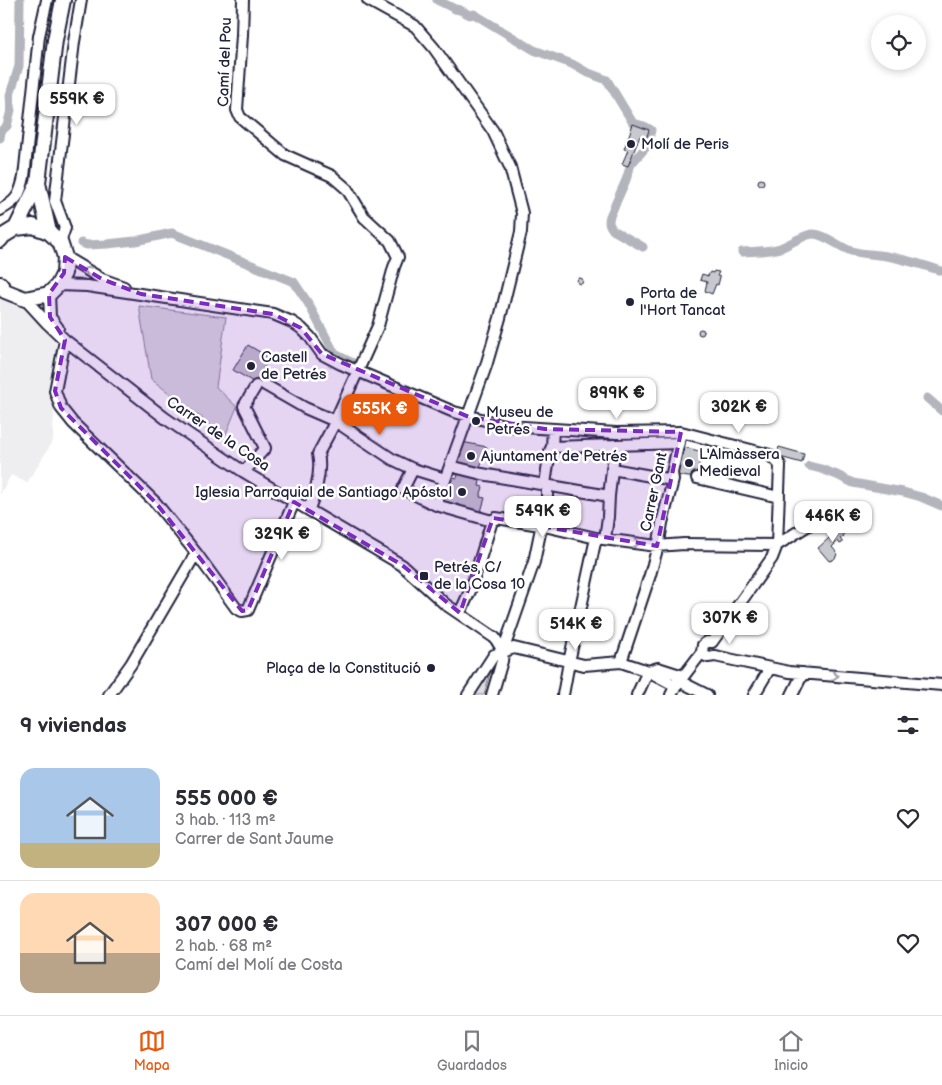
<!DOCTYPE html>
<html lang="es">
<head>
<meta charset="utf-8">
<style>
  body { margin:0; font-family:"Balsamiq Sans",sans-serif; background:#f7f7f7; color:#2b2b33; height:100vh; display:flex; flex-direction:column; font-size:19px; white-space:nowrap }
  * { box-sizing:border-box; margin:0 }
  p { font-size:16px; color:#7c7c81 }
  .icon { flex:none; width:28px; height:28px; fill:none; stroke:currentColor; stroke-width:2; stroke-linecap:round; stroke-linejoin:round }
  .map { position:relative; height:695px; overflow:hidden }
  .side { display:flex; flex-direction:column; background:#fff; flex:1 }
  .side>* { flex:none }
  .buttons { position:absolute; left:871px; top:15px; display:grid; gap:10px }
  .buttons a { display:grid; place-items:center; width:55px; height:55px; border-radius:50%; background:#fff; box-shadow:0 2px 8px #0003; font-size:25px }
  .price { position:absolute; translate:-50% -42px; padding:0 11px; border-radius:10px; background:#fff; color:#222; font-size:16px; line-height:32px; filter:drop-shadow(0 1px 2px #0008) }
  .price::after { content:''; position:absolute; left:50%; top:30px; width:15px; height:11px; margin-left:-8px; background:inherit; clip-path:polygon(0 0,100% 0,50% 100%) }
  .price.selected { background:#ea580c; color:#fff }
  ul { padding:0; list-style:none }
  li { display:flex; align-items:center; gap:15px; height:125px; padding:0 20px }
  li+li { border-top:1px solid #e1e1e2 }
  li span { display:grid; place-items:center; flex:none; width:140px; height:100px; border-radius:15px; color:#555 }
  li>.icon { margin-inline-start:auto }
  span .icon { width:60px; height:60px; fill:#fffc; stroke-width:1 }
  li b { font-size:21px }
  h2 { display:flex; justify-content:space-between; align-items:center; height:60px; padding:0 20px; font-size:21px }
  .tabs { display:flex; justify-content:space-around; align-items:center; height:70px; border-top:1px solid #e1e1e2; background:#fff; font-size:14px; color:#7c7c81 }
  .tabs a { display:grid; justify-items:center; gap:2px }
  .tabs .selected { color:#ea580c }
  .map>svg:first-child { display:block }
  .built { fill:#eeeef1 }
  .green { fill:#dfdfe2; stroke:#80808e }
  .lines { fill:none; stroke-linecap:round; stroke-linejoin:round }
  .canal { stroke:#b4b4bc; stroke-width:9 }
  .building { fill:#c8c8cf; stroke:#22223b }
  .minor-casing { stroke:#22223b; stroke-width:14 }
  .major-casing { stroke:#22223b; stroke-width:18 }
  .minor { stroke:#fff; stroke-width:10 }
  .major { stroke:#fff; stroke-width:14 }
  .oneway { stroke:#9c9ca7 }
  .marked { fill:#7b2cbf; fill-opacity:0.2; stroke:#7b2cbf; stroke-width:4; stroke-dasharray:10 6; stroke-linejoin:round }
  .poi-dot { fill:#22223b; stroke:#fff; stroke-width:2 }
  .labels { text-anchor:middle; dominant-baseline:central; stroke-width:5; stroke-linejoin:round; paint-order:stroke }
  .street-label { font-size:15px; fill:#22223b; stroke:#fff }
  .poi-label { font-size:15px; fill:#22223b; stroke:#fff; text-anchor:start }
</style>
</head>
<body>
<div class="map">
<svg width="942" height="695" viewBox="0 0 942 695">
  <rect width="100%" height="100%" fill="#fff"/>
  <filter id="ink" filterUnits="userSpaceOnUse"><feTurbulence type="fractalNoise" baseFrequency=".02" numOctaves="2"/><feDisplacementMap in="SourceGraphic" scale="10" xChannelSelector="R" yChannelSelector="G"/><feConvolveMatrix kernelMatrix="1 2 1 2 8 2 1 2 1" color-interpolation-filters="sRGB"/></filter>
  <g filter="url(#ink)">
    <!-- built -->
    <path class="built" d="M0,296L12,304L31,310L56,342L53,441L27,483L11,475L0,495Z"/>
    <!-- green -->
    <path class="green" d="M139,306L226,317L216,387L237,407L225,436L151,379Z
      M493,662L484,695H473Z"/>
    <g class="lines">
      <!-- canal -->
      <path class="canal" d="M437,0L455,9L460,10L470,15L474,14L534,50L572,64L586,72L607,80L633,123L644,126L651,130L648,145L631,164L626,180L610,216C608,222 609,225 613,230L643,247
        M0,138L1,131L7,126L11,110L10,95L19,66L20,0
        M81,243L87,245L107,244L135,241L172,233L294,282L308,303L335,354L355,364
        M742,252C755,251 768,252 780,248C791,244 801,236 812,234C824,233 839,247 851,251C862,254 874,254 886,256C905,259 923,265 942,271
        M927,398L942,411
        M809,466L821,469L837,475L853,483L903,492L921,497L942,506"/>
    </g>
    <!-- building -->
    <path class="building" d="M633,124L649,130L646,139L640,136L628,166L622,164L628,150L624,149Z
      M758 182a3 3 0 1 1 6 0a3 3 0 1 1-6 0Z
      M714,271L719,272L717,276L720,277L718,285L716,284L712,294L705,291L707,282L700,280L702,274L708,276L710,272L713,273Z
      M577 281a3 3 0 1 1 6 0a3 3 0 1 1-6 0Z
      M698 332a3 3 0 1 1 6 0a3 3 0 1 1-6 0Z
      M248,345L270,358L255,383L233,370Z
      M462,442L487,447L479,471L455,465Z
      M683,447L703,452L695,478L675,475Z
      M779,447L804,454L802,463L776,456Z
      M459,471L481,476L479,486L483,487L480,497L485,498L480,515L440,503L448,476L457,478Z
      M840,522L846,528L843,535L844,536L840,539L842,541V543L840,544L838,541L832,547L837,553L836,557L833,560L829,561L818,548L838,530L833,524Z"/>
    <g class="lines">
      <defs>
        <path id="minor" d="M243,0L242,35L237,110L240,117L285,155L332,176L347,189L364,217L390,241L398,257L394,267L378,326L332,428L318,454C322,471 315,494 309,509
          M368,0L415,26L434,48L493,131L510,167L522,213L521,232L500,318L486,366L436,505
          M0,210C17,201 20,195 24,177L39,36L47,0
          M60,242L65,228L55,201L74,42L81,0
          M65,257L102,279L124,287
          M58,285L87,286L273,314L292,322L301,328L310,337L322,354L341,364L454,412L508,426L616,433L681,432L770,455L780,465L777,545L772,558L712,642
          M49,294L50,317L58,328
          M25,299L47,323L65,340L165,418L244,472L402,565L445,604L495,638L503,651
          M65,340L55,391L61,408L73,423L156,503L196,553L236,608L242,611L248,610L294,502
          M265,385L305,408L335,421L392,459L413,469L445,479
          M552,447L679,443
          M450,466L482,474L609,496
          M413,469L403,489L436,505L492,521L496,518L540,525L596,538L657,546L684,544L777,545L818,519
          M612,469L673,480
          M244,472L265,448L244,406L256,386
          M697,478L779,497
          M605,539L608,517L609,496L615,445
          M460,613L470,591L492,521
          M702,652L704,655L708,657L715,656L789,672L942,685
          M621,662L650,575L659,542L662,523L673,480L672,473L681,432
          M648,671L658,668L683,676
          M679,681L707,695
          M109,695L131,664L196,553
          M468,695L494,655L514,648L584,665L621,662L648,671L676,686
          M492,695L502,661L503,651L534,562L547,499V488L545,484L550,451L552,447L553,429
          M563,695L569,662L596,538
          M637,695L648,671
          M671,695L676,686L702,652L703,645L707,642H712
          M754,695L770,668
          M792,695L803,673"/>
        <path id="major" d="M38,183L49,232
          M16,228L38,183L55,40L63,0
          M0,240L3,236L16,228L33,226L49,232L60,242L65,257L64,273L58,285L49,294L25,299L5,291L0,284"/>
      </defs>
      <!-- minor casing -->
      <use href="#minor" class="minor-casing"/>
      <!-- major casing -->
      <use href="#major" class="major-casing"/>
      <!-- minor -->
      <use href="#minor" class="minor"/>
      <!-- major -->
      <use href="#major" class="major"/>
    </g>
    <!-- one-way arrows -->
    <defs><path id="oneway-chevron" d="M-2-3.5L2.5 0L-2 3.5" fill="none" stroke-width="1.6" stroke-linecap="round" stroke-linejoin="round" transform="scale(1.25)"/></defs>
    <g class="oneway">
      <use href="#oneway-chevron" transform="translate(87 270) rotate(-149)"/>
      <use href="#oneway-chevron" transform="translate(637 543) rotate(7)"/>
      <use href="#oneway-chevron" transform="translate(835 676) rotate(5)"/>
    </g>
  </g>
  <!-- marked area -->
  <path class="marked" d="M65,257L102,279L141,294L273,314L301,328L322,354L469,417L545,429L681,432L657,546L493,518L460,613L402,565L294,502L248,610L242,611L156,503L61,408L55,391L65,340L50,317L49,294L64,273Z"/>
  <!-- markers -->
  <g class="poi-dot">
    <circle cx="631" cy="144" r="5"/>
    <circle cx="630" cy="302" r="5"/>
    <circle cx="251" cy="366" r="5"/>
    <circle cx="476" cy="421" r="5"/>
    <circle cx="471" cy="456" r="5"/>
    <circle cx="689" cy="463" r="5"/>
    <circle cx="462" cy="492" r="5"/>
    <rect x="419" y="571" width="10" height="10" rx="2.5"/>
    <circle cx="431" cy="668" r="5"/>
  </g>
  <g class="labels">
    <!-- street labels -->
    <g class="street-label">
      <text transform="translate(225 62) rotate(-88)">Camí del Pou</text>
      <text transform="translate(218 434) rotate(34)">Carrer de la Cosa</text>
      <text transform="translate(654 492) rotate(-78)">Carrer Gant</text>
    </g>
    <!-- poi labels -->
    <g class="poi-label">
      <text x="641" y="144">Molí de Peris</text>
      <text x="640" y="293">Porta de<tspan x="640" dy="17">l'Hort Tancat</tspan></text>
      <text x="261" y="357">Castell<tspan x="261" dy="17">de Petrés</tspan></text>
      <text x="486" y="412">Museu de<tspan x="486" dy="17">Petrés</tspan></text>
      <text x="699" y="454">L'Almàssera<tspan x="699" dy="17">Medieval</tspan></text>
      <text x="481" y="456">Ajuntament de Petrés</text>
      <text x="452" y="492" text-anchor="end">Iglesia Parroquial de Santiago Apóstol</text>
      <text x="434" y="567">Petrés, C/<tspan x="434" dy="17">de la Cosa 10</tspan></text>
      <text x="421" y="668" text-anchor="end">Plaça de la Constitució</text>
    </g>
  </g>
</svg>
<div class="buttons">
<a><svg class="icon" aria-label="locate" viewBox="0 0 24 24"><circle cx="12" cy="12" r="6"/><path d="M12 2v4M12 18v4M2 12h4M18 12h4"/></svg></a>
</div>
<b class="price" style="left:77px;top:126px">559K €</b>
<b class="price" style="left:617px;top:420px">899K €</b>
<b class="price" style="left:739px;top:434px">302K €</b>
<b class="price selected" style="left:380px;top:436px">555K €</b>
<b class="price" style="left:543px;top:538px">549K €</b>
<b class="price" style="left:833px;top:543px">446K €</b>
<b class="price" style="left:282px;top:561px">329K €</b>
<b class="price" style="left:730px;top:645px">307K €</b>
<b class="price" style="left:576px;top:651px">514K €</b>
</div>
<section class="side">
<h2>9 viviendas<svg class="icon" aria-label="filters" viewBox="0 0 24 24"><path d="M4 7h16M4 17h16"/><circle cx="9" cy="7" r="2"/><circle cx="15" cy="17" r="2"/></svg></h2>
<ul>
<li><span style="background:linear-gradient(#a9c7e8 75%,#c2b280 0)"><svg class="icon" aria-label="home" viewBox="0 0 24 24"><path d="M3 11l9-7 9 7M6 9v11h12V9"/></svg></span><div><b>555 000 €</b><p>3 hab. · 113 m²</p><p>Carrer de Sant Jaume</p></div><svg class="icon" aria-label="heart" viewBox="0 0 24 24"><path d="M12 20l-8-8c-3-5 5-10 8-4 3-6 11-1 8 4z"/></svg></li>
<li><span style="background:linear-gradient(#ffd9b3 60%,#b9a48a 0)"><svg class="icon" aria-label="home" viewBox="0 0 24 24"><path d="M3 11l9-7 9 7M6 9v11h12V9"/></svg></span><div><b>307 000 €</b><p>2 hab. · 68 m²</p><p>Camí del Molí de Costa</p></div><svg class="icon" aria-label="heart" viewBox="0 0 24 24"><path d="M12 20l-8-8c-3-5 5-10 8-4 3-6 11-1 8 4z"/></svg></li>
</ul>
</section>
<nav class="tabs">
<a class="selected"><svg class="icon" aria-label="map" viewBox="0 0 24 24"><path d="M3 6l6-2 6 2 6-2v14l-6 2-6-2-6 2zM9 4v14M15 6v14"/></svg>Mapa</a>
<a><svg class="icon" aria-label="saved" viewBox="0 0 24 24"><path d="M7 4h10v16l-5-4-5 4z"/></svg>Guardados</a>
<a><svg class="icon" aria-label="home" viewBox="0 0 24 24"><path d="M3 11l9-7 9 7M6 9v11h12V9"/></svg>Inicio</a>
</nav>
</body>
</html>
